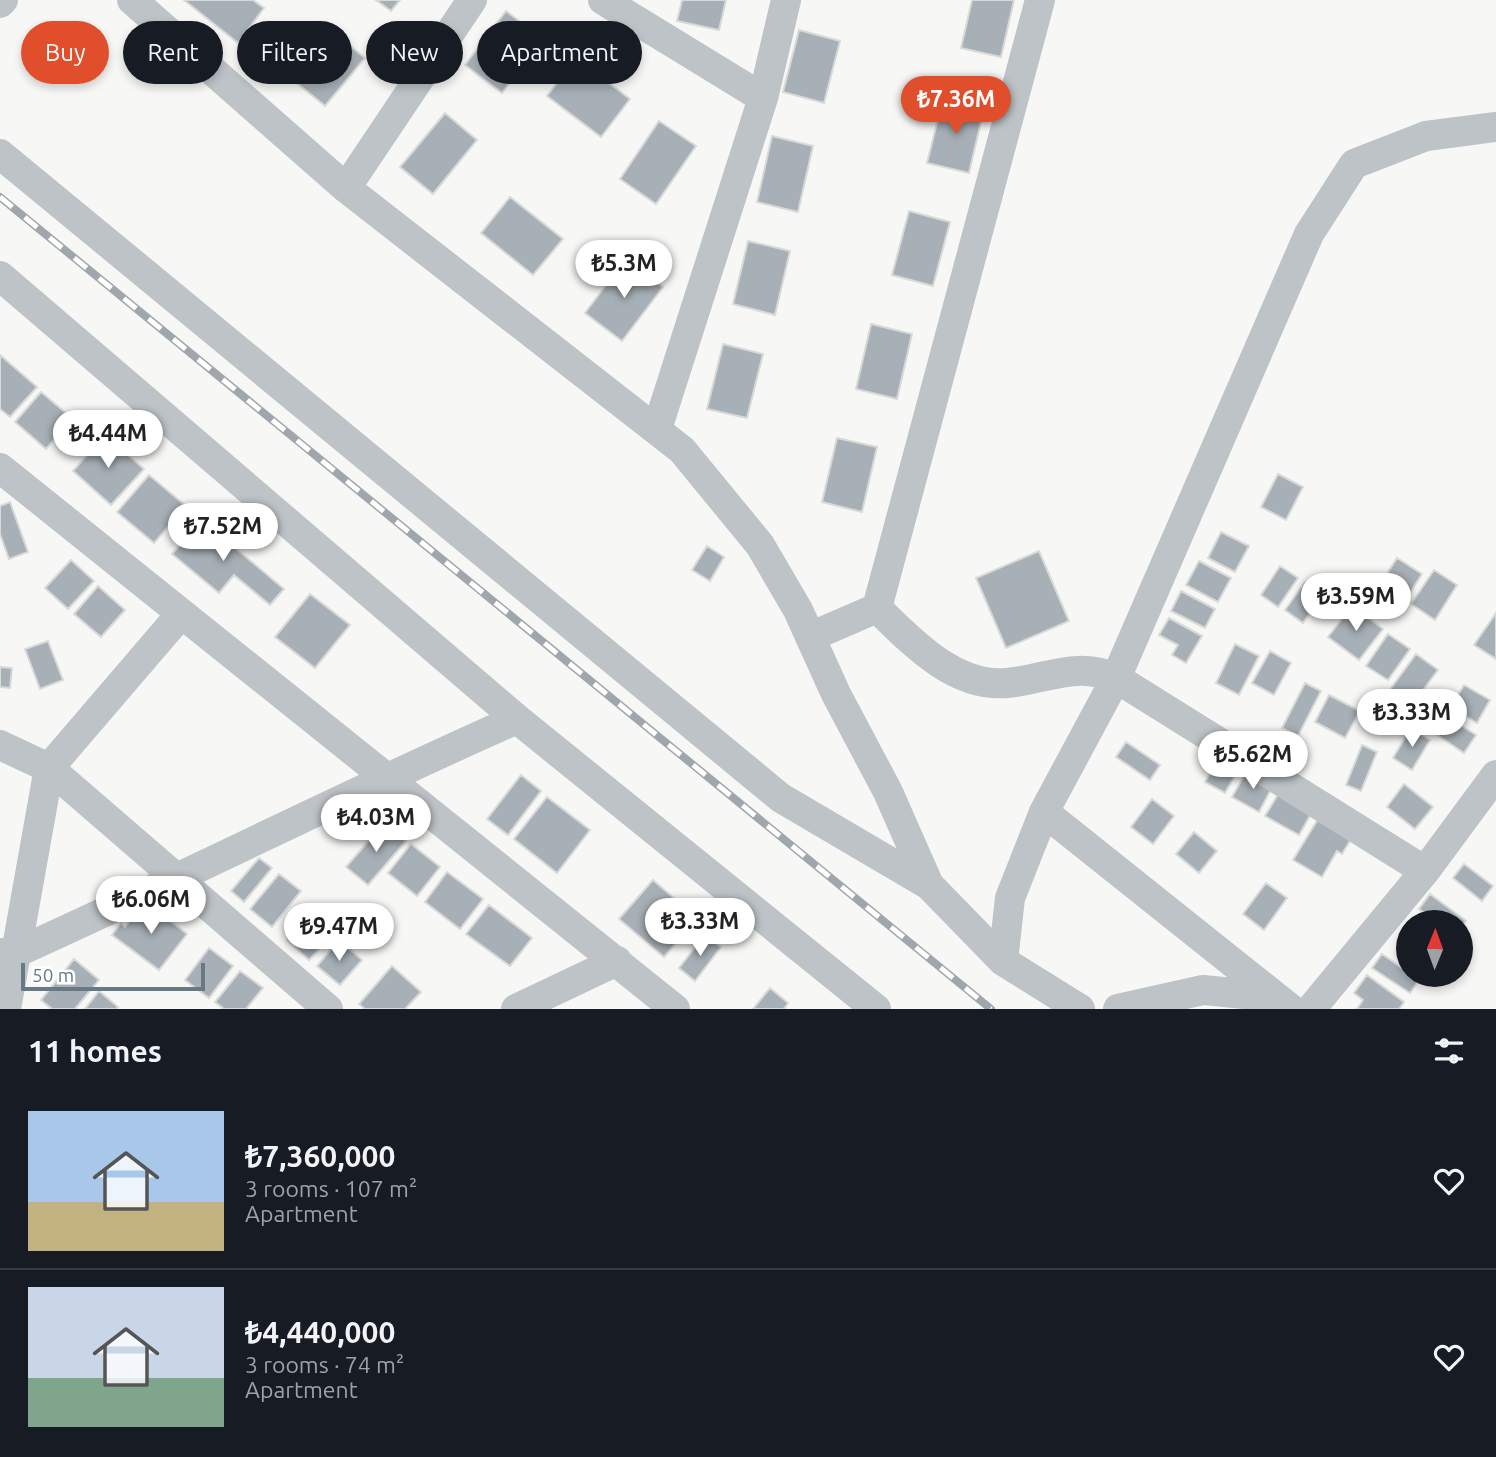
<!DOCTYPE html>
<html lang="en">
<head>
<meta charset="utf-8">
<style>
  body { margin:0; font-family:Ubuntu,sans-serif; background:#20242c; color:#f1f3f6; height:100vh; display:flex; flex-direction:column; font-size:26px; white-space:nowrap }
  * { box-sizing:border-box; margin:0 }
  p { font-size:23px; color:#9ea1a6 }
  .icon { flex:none; width:38px; height:38px; fill:none; stroke:currentColor; stroke-width:2; stroke-linecap:round; stroke-linejoin:round }
  .map { position:relative; height:1009px; overflow:hidden }
  .sheet { display:flex; flex-direction:column; background:#171b24; flex:1 }
  .sheet>* { flex:none }
  .hud { position:absolute; left:21px; top:21px; width:700px; height:63px; display:flex; gap:14px }
  .needle { width:46px; rotate:1deg }
  .tools { position:absolute; left:1396px; top:910px; display:grid; gap:14px }
  .tools a { display:grid; place-items:center; width:77px; height:77px; border-radius:50%; background:#171b24; box-shadow:0 4px 10px #0003; font-size:35px }
  .scale { position:absolute; left:21px; bottom:18px; width:184px; box-sizing:border-box; padding-left:7px; border:4px solid #677985; border-top:0; font-size:19px; line-height:24px; white-space:nowrap; color:#677985; -webkit-text-stroke:5px #fff; paint-order:stroke }
  .price { position:absolute; translate:-50% -60px; padding:0 16px; border-radius:24px; background:#fff; color:#222; font-size:23px; line-height:46px; filter:drop-shadow(0 2px 4px #0008) }
  .price::after { content:''; position:absolute; left:50%; top:42px; width:21px; height:16px; margin-left:-10px; background:inherit; clip-path:polygon(0 0,100% 0,50% 100%) }
  .price.active { background:#e04e2c; color:#fff }
  ul { padding:0; list-style:none }
  li { display:flex; align-items:center; gap:21px; height:175px; padding:0 28px }
  li+li { border-top:2px solid #363941 }
  li span { display:grid; place-items:center; flex:none; width:196px; height:140px; border-radius:0px; color:#555 }
  li>.icon { margin-inline-start:auto }
  span .icon { width:84px; height:84px; fill:#fffc; stroke-width:1 }
  li b { font-size:30px }
  h2 { display:flex; justify-content:space-between; align-items:center; height:84px; padding:0 28px; font-size:30px }
  .tag { padding:0 24px; border-radius:32px; background:#171b24; box-shadow:0 4px 10px #0003; font-size:24px; line-height:63px }
  .tag.active { background:#e04e2c; color:#fff }
  .map>svg:first-child { display:block }
  .building { fill:#a7b0b6; stroke:#d9d9d7; stroke-width:2 }
  .lines { fill:none; stroke-linecap:round; stroke-linejoin:round }
  .minor { stroke:#bec3c7; stroke-width:30 }
  .rail-casing { stroke:#a0a7ac; stroke-width:8 }
  .rail { stroke:#fff; stroke-width:5; stroke-dasharray:16; stroke-linecap:butt }
</style>
</head>
<body>
<div class="map">
<svg width="1496" height="1009" viewBox="0 0 1496 1009">
  <rect width="100%" height="100%" fill="#f7f7f5"/>
  <!-- building -->
  <path class="building" d="M184,0H253L264,8L238,43Z
    M376,0H400L391,11Z
    M682,0H726L719,30L677,21Z
    M972,0H1014L1001,57L961,48Z
    M506,11L543,39L502,93L465,65Z
    M799,30L840,41L824,103L783,92Z
    M332,31L365,58L325,106L292,79Z
    M576,58L630,99L601,137L547,96Z
    M943,99L984,109L969,173L927,163Z
    M445,113L477,140L433,194L400,167Z
    M659,121L696,146L656,204L620,179Z
    M772,136L813,146L798,212L757,202Z
    M510,197L563,239L533,275L481,233Z
    M909,211L950,222L933,286L892,275Z
    M748,241L790,251L775,315L733,304Z
    M626,259L663,287L622,341L585,313Z
    M871,324L912,334L897,399L856,389Z
    M723,344L763,354L747,418L707,409Z
    M0,355L37,387L10,417L0,409Z
    M41,392L72,418L46,449L15,422Z
    M105,435L144,469L111,505L73,471Z
    M837,438L877,447L862,512L822,502Z
    M1278,474L1303,487L1286,520L1261,507Z
    M149,475L186,506L154,543L117,512Z
    M10,502L28,552L9,559L0,534V506Z
    M202,520L284,589L270,605L234,575L219,593L172,554Z
    M1221,532L1249,546L1235,572L1208,558Z
    M707,546L724,557L710,581L692,570Z
    M1039,551L1069,621L1006,648L976,578Z
    M1397,558L1422,574L1406,599L1381,583Z
    M71,560L94,581L68,609L45,588Z
    M1199,561L1231,578L1218,602L1186,585Z
    M1280,566L1298,578L1278,607L1261,595Z
    M1434,570L1457,585L1435,620L1411,604Z
    M1305,582L1323,594L1303,623L1285,610Z
    M98,586L125,610L101,637L74,614Z
    M1181,591L1215,609L1205,628L1171,611Z
    M310,594L350,625L315,668L275,637Z
    M1352,606L1383,629L1359,660L1328,637Z
    M1496,613V659L1474,645Z
    M1169,618L1202,636L1186,663L1172,655L1178,645L1159,635Z
    M1388,634L1410,649L1388,680L1366,666Z
    M48,641L63,680L40,689L25,649Z
    M1235,644L1259,656L1239,695L1216,683Z
    M1270,651L1291,663L1274,695L1252,683Z
    M1416,654L1438,670L1410,707L1389,691Z
    M0,667L12,668L10,688L0,687Z
    M1305,683L1321,691L1298,736L1282,728Z
    M1464,685L1490,700L1477,723L1451,707Z
    M1329,695L1360,711L1345,738L1315,722Z
    M1441,713L1476,735L1464,753L1430,730Z
    M1411,728L1430,740L1412,770L1393,758Z
    M1126,742L1160,765L1150,780L1116,757Z
    M1362,745L1377,752L1361,791L1346,785Z
    M1220,755L1240,767L1225,793L1205,782Z
    M1248,769L1274,784L1259,812L1232,797Z
    M521,775L541,791L508,835L487,819Z
    M1404,784L1433,807L1415,829L1387,807Z
    M1282,788L1315,807L1299,835L1265,816Z
    M547,797L590,830L557,873L514,839Z
    M1152,799L1174,816L1153,844L1131,827Z
    M1323,811L1356,831L1342,854L1337,851L1322,877L1293,860Z
    M384,823L406,841L368,885L346,867Z
    M1194,832L1217,851L1199,873L1176,854Z
    M411,844L440,867L417,896L388,873Z
    M259,858L272,868L244,902L231,891Z
    M1464,864L1493,886L1482,901L1453,878Z
    M447,872L483,899L460,929L425,902Z
    M279,874L301,891L272,927L250,909Z
    M653,880L697,918L664,957L619,919Z
    M1266,883L1287,898L1264,930L1243,914Z
    M1430,894L1466,921L1461,927V922H1438L1419,909Z
    M149,904L187,934L159,970L112,935L121,923L125,927L135,914L139,917Z
    M489,905L532,938L510,966L466,934Z
    M310,915L332,935L309,960L287,940Z
    M705,935L721,947L695,981L679,968Z
    M339,940L362,960L340,985L317,966Z
    M209,948L233,966L209,998L185,980Z
    M1382,954L1419,980L1410,993L1372,968Z
    M74,959L99,980L75,1009H52L41,1000Z
    M392,966L421,992L405,1009H365L359,1004Z
    M240,971L263,988L246,1009H224L215,1002Z
    M1367,975L1404,1002L1399,1009H1357L1363,1000L1354,993Z
    M770,988L788,1003L784,1009H753Z
    M99,991L118,1007L116,1009H85Z"/>
  <g class="lines">
    <!-- minor -->
    <path class="minor" d="M132,0L346,188L682,450L760,545L798,610L836,694L888,792L929,885L1003,961L1080,1009
      M603,0L763,98
      M1040,0L877,608C910,640 954,688 1007,683C1048,679 1075,661 1116,678L1425,871
      M0,3L3,0
      M0,154L781,798L929,885
      M346,188L472,0
      M0,276L517,719L876,1009
      M657,429L763,98L786,0
      M0,468L675,1009
      M810,637L877,608
      M0,745L49,768L328,1009
      M1044,812L1291,1009
      M0,953L13,954C182,878 347,794 517,719
      M1003,961L1010,898L1044,812L1116,678L1309,234L1354,164L1426,136L1496,127
      M6,1009L49,768L181,614
      M516,1009L617,961
      M1118,1009L1203,990L1275,997
      M1311,1009L1425,871L1496,775"/>
    <defs>
      <path id="rail" d="M0,197L991,1009"/>
    </defs>
    <!-- rail casing -->
    <use href="#rail" class="rail-casing"/>
    <!-- rail -->
    <use href="#rail" class="rail"/>
  </g>
</svg>
<div class="tools">
<a><svg class="needle" viewBox="-14 -14 28 28"><path d="M0-13l5 13h-10z" fill="#e53935"/><path d="M0 13l5-13h-10z" fill="#9ea1a6"/></svg></a>
</div>
<div class="scale">50 m</div>
<b class="price active" style="left:956px;top:136px">₺7.36M</b>
<b class="price" style="left:624px;top:300px">₺5.3M</b>
<b class="price" style="left:108px;top:470px">₺4.44M</b>
<b class="price" style="left:223px;top:563px">₺7.52M</b>
<b class="price" style="left:1356px;top:633px">₺3.59M</b>
<b class="price" style="left:1412px;top:749px">₺3.33M</b>
<b class="price" style="left:1253px;top:791px">₺5.62M</b>
<b class="price" style="left:376px;top:854px">₺4.03M</b>
<b class="price" style="left:151px;top:936px">₺6.06M</b>
<b class="price" style="left:700px;top:958px">₺3.33M</b>
<b class="price" style="left:339px;top:963px">₺9.47M</b>
<div class="hud">
<a class="tag active">Buy</a>
<a class="tag">Rent</a>
<a class="tag">Filters</a>
<a class="tag">New</a>
<a class="tag">Apartment</a>
</div>
</div>
<section class="sheet">
<h2>11 homes<svg class="icon" aria-label="filters" viewBox="0 0 24 24"><path d="M4 7h16M4 17h16"/><circle cx="9" cy="7" r="2"/><circle cx="15" cy="17" r="2"/></svg></h2>
<ul>
<li><span style="background:linear-gradient(#a9c7e8 65%,#c2b280 0)"><svg class="icon" aria-label="home" viewBox="0 0 24 24"><path d="M3 11l9-7 9 7M6 9v11h12V9"/></svg></span><div><b>₺7,360,000</b><p>3 rooms · 107 m²</p><p>Apartment</p></div><svg class="icon" aria-label="heart" viewBox="0 0 24 24"><path d="M12 20l-8-8c-3-5 5-10 8-4 3-6 11-1 8 4z"/></svg></li>
<li><span style="background:linear-gradient(#c9d6e8 65%,#7fa58c 0)"><svg class="icon" aria-label="home" viewBox="0 0 24 24"><path d="M3 11l9-7 9 7M6 9v11h12V9"/></svg></span><div><b>₺4,440,000</b><p>3 rooms · 74 m²</p><p>Apartment</p></div><svg class="icon" aria-label="heart" viewBox="0 0 24 24"><path d="M12 20l-8-8c-3-5 5-10 8-4 3-6 11-1 8 4z"/></svg></li>
</ul>
</section>
</body>
</html>
